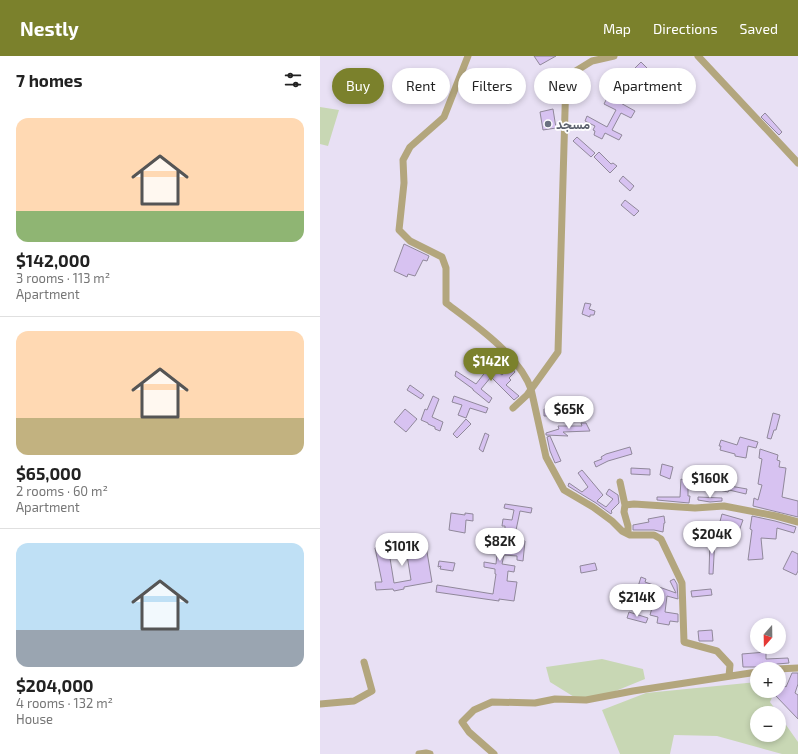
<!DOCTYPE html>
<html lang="en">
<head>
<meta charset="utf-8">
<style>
  body { margin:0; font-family:"Exo 2",Vazirmatn,sans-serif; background:#f6f6f6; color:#222; height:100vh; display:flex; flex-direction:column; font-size:15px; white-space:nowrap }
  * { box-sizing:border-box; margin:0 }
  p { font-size:13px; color:#767676 }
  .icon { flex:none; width:22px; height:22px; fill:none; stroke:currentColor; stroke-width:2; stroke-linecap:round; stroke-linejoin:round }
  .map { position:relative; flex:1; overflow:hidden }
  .panel { display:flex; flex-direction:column; background:#fff; width:320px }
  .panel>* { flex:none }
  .guide { position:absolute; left:12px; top:12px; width:380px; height:36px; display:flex; gap:8px }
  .needle { width:26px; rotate:200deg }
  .controls { position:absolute; left:430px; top:562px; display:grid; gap:8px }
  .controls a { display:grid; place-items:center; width:36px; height:36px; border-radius:50%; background:#fff; box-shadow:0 2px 6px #0003; font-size:20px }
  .price { position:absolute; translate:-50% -34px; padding:0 9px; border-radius:14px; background:#fff; color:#222; font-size:13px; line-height:26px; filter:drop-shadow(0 1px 2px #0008) }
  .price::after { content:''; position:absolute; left:50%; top:24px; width:12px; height:9px; margin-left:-6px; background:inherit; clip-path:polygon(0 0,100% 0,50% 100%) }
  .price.selected { background:#7b812c; color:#fff }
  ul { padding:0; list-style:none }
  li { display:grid; align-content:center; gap:8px; height:212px; padding:0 16px }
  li+li { border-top:1px solid #e0e0e0 }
  li span { display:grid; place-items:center; height:124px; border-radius:12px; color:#555 }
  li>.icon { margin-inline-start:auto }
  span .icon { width:72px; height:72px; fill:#fffc; stroke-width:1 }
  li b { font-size:17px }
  h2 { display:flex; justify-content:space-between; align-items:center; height:48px; padding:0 16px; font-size:17px }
  .tag { padding:0 14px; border-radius:18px; background:#fff; box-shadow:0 2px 6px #0003; font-size:14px; line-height:36px }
  .tag.selected { background:#7b812c; color:#fff }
  header { display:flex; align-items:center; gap:24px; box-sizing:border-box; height:56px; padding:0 20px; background:#7b812c; color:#fff }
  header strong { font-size:19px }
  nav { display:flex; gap:22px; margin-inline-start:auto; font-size:14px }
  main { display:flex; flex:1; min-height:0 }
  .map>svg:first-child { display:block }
  .green { fill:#c8d7b4 }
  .building { fill:#d7c2f1; stroke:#90889a; fill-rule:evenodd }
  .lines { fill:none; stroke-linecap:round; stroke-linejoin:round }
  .street { stroke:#b3a67d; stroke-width:7 }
  .worship-dot { fill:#6b7280; stroke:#fff; stroke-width:1.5 }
  .labels { text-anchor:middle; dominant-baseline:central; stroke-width:3.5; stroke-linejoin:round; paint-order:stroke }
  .worship-label { font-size:13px; font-weight:bold; fill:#5b616d; stroke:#fff; text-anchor:start }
</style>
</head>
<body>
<header>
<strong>Nestly</strong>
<nav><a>Map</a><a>Directions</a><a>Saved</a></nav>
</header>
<main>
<section class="panel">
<h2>7 homes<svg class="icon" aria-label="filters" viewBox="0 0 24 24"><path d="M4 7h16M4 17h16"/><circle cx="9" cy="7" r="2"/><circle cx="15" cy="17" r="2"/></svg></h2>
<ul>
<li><span style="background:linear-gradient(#ffd9b3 75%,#8fb573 0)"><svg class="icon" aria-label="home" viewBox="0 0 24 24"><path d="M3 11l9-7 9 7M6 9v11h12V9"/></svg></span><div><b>$142,000</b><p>3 rooms · 113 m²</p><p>Apartment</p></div></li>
<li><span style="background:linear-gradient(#ffd9b3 70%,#c2b280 0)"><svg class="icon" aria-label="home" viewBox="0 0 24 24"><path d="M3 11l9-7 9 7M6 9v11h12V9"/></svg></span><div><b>$65,000</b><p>2 rooms · 60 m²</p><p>Apartment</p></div></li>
<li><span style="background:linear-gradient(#bfe0f5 70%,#9aa5b1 0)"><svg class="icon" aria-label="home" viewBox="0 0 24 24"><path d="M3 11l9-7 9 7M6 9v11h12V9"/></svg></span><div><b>$204,000</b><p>4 rooms · 132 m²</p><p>House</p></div></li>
</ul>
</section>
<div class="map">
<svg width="478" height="698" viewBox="0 0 478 698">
  <rect width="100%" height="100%" fill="#e8e0f4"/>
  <!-- green -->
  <path class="green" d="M0,51L19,54L8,90L0,88Z
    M282,603L323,613L325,623L281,641L259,644L230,626L226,611Z
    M437,626V635H455L450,646L458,657H437V679H459V659L478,686V698H462L397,680L354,679L350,698H300L282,654L326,637Z"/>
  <!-- building -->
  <path class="building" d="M214,0H236L220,9Z
    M321,6L330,15L322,23L313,14Z
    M288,40L315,55L311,62L301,57L292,74L302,79L299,84L285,77L282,83L274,79L275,75L273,74L275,70L265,65L267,60L287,71L296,54L284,48Z
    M233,53L236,72L223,74L220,56Z
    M445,57L462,76L459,79L441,61Z
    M257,81L275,97L271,101L253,85Z
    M279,96L291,108L293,107L297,110L290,117L274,101Z
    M303,120L314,130L310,135L299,125Z
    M305,144L319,155L314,160L301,149Z
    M84,188L109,200L107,205L103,204L95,220L88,218L87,221L74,215Z
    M265,247L271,248L269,253L275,255L274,259H270V261L262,258Z
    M170,310L182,319L191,311L195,316L189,322L191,324L186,329L199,340L194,344L171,321L161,333L172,342L169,347L153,334V333L135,320L136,315L156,328Z
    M90,329L104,339L101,343L87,334Z
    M113,340L119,343L112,361L123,366L120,375L115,373V371L108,368V367L101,364L105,353L107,354Z
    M134,340L168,352L166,357L150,352L146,362L138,359L142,349L132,346Z
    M85,353L97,363L86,376L74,366Z
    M224,353H235V354L258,353L259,359L224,360Z
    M453,357L460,359L456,374H454L451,383L447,382Z
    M146,363L151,368L137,382L133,378Z
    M261,367H266L270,375L243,376L248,380L226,379V377L239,373L238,370H262Z
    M165,377L169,379L163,396L159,393Z
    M230,380L241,405L235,407L230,395L227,381Z
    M420,381L438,386L436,392L428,390L426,402L415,400V398L400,394L401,390H399L401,384L417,389Z
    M310,391L312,398L288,405L276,411L274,406L282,403L281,401L286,398Z
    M440,393L458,399L457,404L460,405L459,411L466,412L462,441L478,445V461L433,450L434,442L438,444L442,429L438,428L442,403L439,402Z
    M342,408L353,411L350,423L340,419Z
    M311,412L330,413V419L311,418Z
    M262,414L283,439L277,445L286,451L293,443L286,438L289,433L298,439L299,447L291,455L292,456L291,458L276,447L248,430L249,427L262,436L268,431L258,417Z
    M369,422L392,428L391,432L368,427V440H370L369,447L337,444V441H360L361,423L368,426Z
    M393,427L427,433L426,438L409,434L408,436L391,432Z
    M378,441L402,442V445L390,446L378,444Z
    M185,448L212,452L211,457L200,455L195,479H197V484L205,485L203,505L197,504V500L184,499L182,508L195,510L194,516L188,515L187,525L197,526L194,545L179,543V545L116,536L117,529L173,538L176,518H175V513L164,511V506L176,508L178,489L174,488L175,480L185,481V470H182L183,463L192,464L194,454L184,452Z
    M131,457L145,459V457L153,458V465L146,464L145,477L129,474Z
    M402,458L423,464L419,475L399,469Z
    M344,460L345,467H344L343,476L334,474H313V469L329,466L328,463Z
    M432,460L455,465L476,471L474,477L457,472L456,483L441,482L443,503L428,504L432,474L430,473Z
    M390,481L395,482L393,518H389Z
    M87,487L88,493L106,490L112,526L84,531V533L74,535L73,533L56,534L55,526H62L55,492ZM86,493L91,524L74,527L69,496Z
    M472,495L478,498V515L476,519L463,513Z
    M119,505L135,507L133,515L120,513L121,510L118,511Z
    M275,507L277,514L261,517L260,510Z
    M321,521L326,523L325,526L356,537L350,525L354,523L357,528L358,543L347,540L345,556L358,558V566L350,565L349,569L337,567L338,561L330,559L334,545L323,542L325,536L317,534Z
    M391,533L392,539L372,541L371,535Z
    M309,556L328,562L326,567L307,562Z
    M392,574L393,585H379L378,575Z
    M446,596V603L468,602L469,607L457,608L454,610H445V611H423L422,598Z
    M472,617H478V628L475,637L478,639V663L455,639L463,629L466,631Z"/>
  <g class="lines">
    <!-- street -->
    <path class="street" d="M148,0L124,61L90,91L83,104L84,127L79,174L90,185L122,201L126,212V247C154,268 199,299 211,333L226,401L244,434L273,451L292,465L302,475L310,479H334L341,483L362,527L364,586L397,595L410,609L409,620
      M378,0L478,107
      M193,352L207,339L238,296L246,21L272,5L294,0
      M300,426L305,449L304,456L308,470V478
      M305,449L314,448L375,452L404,450L456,460L478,466
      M457,613L478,612
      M0,648L34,645L52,635L44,606
      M99,698L106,697L110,698
      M174,698L149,676L142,666L154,654L172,646L215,647L235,643L266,644L313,635L437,616"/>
  </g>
  <!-- markers -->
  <circle class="worship-dot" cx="228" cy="68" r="4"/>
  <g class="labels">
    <!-- worship labels -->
    <g class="worship-label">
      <text x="236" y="68">مسجد</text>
    </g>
  </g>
</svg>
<div class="controls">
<a><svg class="needle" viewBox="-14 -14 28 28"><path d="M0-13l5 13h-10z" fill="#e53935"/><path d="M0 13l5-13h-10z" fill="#767676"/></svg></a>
<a>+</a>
<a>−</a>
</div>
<b class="price selected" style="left:171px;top:326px">$142K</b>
<b class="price" style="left:249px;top:374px">$65K</b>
<b class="price" style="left:390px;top:443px">$160K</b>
<b class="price" style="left:392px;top:499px">$204K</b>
<b class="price" style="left:180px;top:506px">$82K</b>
<b class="price" style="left:82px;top:511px">$101K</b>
<b class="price" style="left:317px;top:562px">$214K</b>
<div class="guide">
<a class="tag selected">Buy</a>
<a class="tag">Rent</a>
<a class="tag">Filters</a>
<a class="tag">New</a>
<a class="tag">Apartment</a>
</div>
</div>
</main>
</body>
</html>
